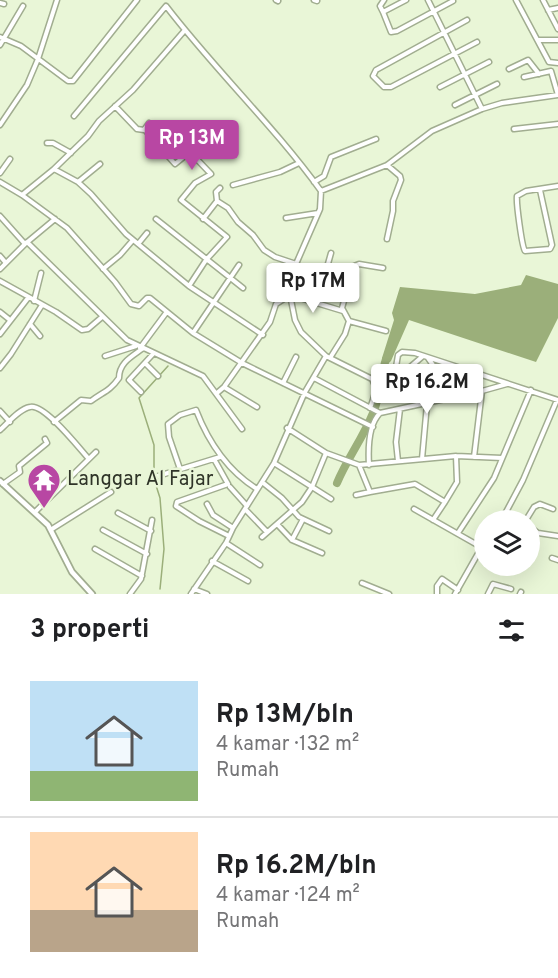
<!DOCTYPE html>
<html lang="id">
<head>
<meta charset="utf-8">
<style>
  body { margin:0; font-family:Overpass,sans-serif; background:#f2f2f2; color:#202124; height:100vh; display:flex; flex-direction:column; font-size:22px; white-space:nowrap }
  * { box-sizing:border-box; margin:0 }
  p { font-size:20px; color:#757577 }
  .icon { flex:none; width:33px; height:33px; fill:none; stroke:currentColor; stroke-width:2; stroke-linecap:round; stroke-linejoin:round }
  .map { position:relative; height:594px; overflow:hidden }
  .side { display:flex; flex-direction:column; background:#fff; flex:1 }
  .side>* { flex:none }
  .controls { position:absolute; left:474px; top:510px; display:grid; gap:12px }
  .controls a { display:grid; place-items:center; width:66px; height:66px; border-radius:50%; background:#fff; box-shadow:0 6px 24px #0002; font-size:30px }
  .price { position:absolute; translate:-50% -51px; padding:0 14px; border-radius:6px; background:#fff; color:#222; font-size:20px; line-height:39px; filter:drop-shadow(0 2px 3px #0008) }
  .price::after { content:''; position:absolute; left:50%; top:36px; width:18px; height:14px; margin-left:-9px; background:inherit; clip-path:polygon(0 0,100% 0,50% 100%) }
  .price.on { background:#b847a3; color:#fff }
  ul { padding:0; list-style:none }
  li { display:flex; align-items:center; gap:18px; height:150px; padding:0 30px }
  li+li { border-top:2px solid #e0e0e0 }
  li span { display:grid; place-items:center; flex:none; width:168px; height:120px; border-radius:0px; color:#555 }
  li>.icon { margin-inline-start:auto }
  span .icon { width:72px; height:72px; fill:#fffc; stroke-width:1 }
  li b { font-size:26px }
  h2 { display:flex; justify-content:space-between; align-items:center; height:72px; padding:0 30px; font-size:26px }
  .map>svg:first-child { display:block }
  .water { fill:#9baf7a }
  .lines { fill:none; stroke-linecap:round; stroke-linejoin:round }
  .stream { stroke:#9baf7a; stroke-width:1.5 }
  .river { stroke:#9baf7a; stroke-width:8 }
  .minor-casing { stroke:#a1ad90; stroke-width:7 }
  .tertiary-casing { stroke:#a1ad90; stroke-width:8 }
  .minor { stroke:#fff; stroke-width:4 }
  .tertiary { stroke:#fff; stroke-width:4.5 }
  .labels { text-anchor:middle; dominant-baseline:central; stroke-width:5; stroke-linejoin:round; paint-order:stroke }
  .poi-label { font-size:20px; fill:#2f3428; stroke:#e9f6d7; text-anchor:start }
</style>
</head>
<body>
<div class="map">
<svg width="558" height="594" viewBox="0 0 558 594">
  <rect width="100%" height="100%" fill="#e9f6d7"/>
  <!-- water -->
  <path class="water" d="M526,275L558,284V318L536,362L409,320L391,361L383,368L382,358L394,320L392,313L400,287L475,294L521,285Z"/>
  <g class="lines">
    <!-- stream -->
    <path class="stream" d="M160,589L164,549L160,498L154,479V445L139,398L168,366"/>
    <!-- river -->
    <path class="river" d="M337,483C347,459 363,438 373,413C381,395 380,377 386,359"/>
    <defs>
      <path id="minor" d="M276,0L278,1
        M314,0L317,1
        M406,0L383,12L391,32L397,31L453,1
        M428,0L482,109
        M516,0L549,62L558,63
        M543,0L558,29
        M0,3L4,4
        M548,10L558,8
        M383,12L380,6L384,0
        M467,20L376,70L373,76L384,87H391L477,42
        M0,37L21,46L68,81H73L137,0
        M538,40H558
        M0,45L23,6
        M509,69L528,60L539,74
        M524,77L551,71L558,95
        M440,87L489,62
        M455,105L497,84
        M115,106L137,129L144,130L149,123
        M74,116L166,6C215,70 274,126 321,191L320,209L296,264L290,295L295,320L301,332L326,356L372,379C378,389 374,397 370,408
        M0,125L27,85L38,59L57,0
        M514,129L558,124
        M145,130L175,164L202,142
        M47,143H53L71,153
        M387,165L400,176L401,180L393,201V211L387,239
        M54,169L88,136L99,121L133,90L185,30
        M0,173L10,159
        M0,182L22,195L67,228L115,282L131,304L139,306L147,298H150L193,333L242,363L373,427
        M78,182L100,164
        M314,182L324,176L331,157L376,139
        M233,185L280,172L299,163
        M220,188L216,192L217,201L228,208L238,222L253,235L264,250L275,257L296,264
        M540,190L552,245L550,249L525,251C522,247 516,203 517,196L526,191L558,186
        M321,191L387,165L432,131L482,109L502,103L558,95
        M22,195L54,169L78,182L91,194L126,234L189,286L263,335
        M0,216L25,244
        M286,218L318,213
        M156,219L243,288
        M203,219L217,201
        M27,242L127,340L203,376L242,429
        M138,244L147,233
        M0,256L6,263
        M0,269L25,244L55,219
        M103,269L120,255L133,240
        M0,281L56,312L82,330L88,329L102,317
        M189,286L206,260L227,237L181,200L195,183L211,174L190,152
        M34,301L41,273
        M317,303L331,253
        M0,312L10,320
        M349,321L386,331
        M30,324L40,336
        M193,333L239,265
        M0,334L28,298
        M140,348L166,313
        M105,356L136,346
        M330,358L345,334L349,321L342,308L354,266L359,264L383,268
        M428,358L455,397
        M145,363L158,376
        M0,368L11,354L42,305
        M402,374L423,356
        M314,378L380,413
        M283,383L296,357
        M224,387L257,407
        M141,392L129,380L153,354
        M217,393L224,387L270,322L276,304L290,295L343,311
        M0,411L10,422
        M54,422L81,400L91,401C103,392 110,391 119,378C119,363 131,357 142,349
        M287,428L326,453L359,465L456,456
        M0,430C8,423 19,409 30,407C44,403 79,448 89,459
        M474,457L482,391
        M214,459L228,484L177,502L176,506L199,521L229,536
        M422,459L427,404L396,367L398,355L402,352L415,353L558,400
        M398,461L396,442L400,409
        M274,463L331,499
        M359,465L370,492L415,484L445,502L457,482L456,456L502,458
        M369,465C368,448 368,425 380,413L482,391L507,384
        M180,469L169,437L168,424L180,415L196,410C208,441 228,471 257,489
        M158,476L220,457
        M262,482L282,498L299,517L329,531
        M3,484L20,472L19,466L47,443L45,439
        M230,487L247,506
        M356,495L370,492
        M207,504L213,515L233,528
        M245,509L267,532
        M414,509L481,547
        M35,512L96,452
        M118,513L151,531
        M433,520L445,502
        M500,520L506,512
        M520,520L506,512L523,480L557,400
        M526,520L534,507L540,504L553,509
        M277,524L292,540L322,553
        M530,527L538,533L558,536
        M52,529L111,492
        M103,530L147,554
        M458,533L494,478L531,390
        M262,537L302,502L312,487L326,453
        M292,540L303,519
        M226,543L260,565
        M95,549L142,576
        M552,558L558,560
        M212,561L248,581
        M362,583L389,594
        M194,589L207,594
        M130,594L141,579L152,520
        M191,594L226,543L233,528L274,463L305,392L326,356
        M437,594V586L442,579L458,590
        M455,594L484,543
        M488,594L493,584L511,589
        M520,594L521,592"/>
      <path id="tertiary" d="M0,481L48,525L72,572L92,594"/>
    </defs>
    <!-- minor casing -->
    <use href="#minor" class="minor-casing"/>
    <!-- tertiary casing -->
    <use href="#tertiary" class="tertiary-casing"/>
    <!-- minor -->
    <use href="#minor" class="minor"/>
    <!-- tertiary -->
    <use href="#tertiary" class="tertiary"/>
  </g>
  <!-- icons -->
  <defs>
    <symbol id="temple-pin" viewBox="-11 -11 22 30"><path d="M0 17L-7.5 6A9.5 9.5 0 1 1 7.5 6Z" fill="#b847a3" stroke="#e9f6d7"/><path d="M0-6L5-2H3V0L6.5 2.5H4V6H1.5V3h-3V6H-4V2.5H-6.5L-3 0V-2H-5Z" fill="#fff"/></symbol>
  </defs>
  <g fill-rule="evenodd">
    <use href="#temple-pin" x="25" y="461" width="38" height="52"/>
  </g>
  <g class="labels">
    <!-- poi labels -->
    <g class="poi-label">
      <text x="67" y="480">Langgar Al Fajar</text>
    </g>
  </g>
</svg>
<div class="controls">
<a><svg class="icon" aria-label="layers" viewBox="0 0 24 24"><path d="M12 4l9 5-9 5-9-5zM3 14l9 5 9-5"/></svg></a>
</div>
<b class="price on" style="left:192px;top:171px">Rp 13M</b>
<b class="price" style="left:313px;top:314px">Rp 17M</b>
<b class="price" style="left:427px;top:415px">Rp 16.2M</b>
</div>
<section class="side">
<h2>3 properti<svg class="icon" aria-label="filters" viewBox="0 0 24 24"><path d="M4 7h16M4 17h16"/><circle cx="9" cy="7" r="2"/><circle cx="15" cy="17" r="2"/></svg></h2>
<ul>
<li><span style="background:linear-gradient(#bfe0f5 75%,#8fb573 0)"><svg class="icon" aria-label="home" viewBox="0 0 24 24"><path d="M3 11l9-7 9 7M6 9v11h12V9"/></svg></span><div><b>Rp 13M/bln</b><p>4 kamar · 132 m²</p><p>Rumah</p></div></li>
<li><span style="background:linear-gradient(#ffd9b3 65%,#b9a48a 0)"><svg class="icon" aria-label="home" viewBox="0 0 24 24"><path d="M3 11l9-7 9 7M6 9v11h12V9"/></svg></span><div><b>Rp 16.2M/bln</b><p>4 kamar · 124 m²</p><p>Rumah</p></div></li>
</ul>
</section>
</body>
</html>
